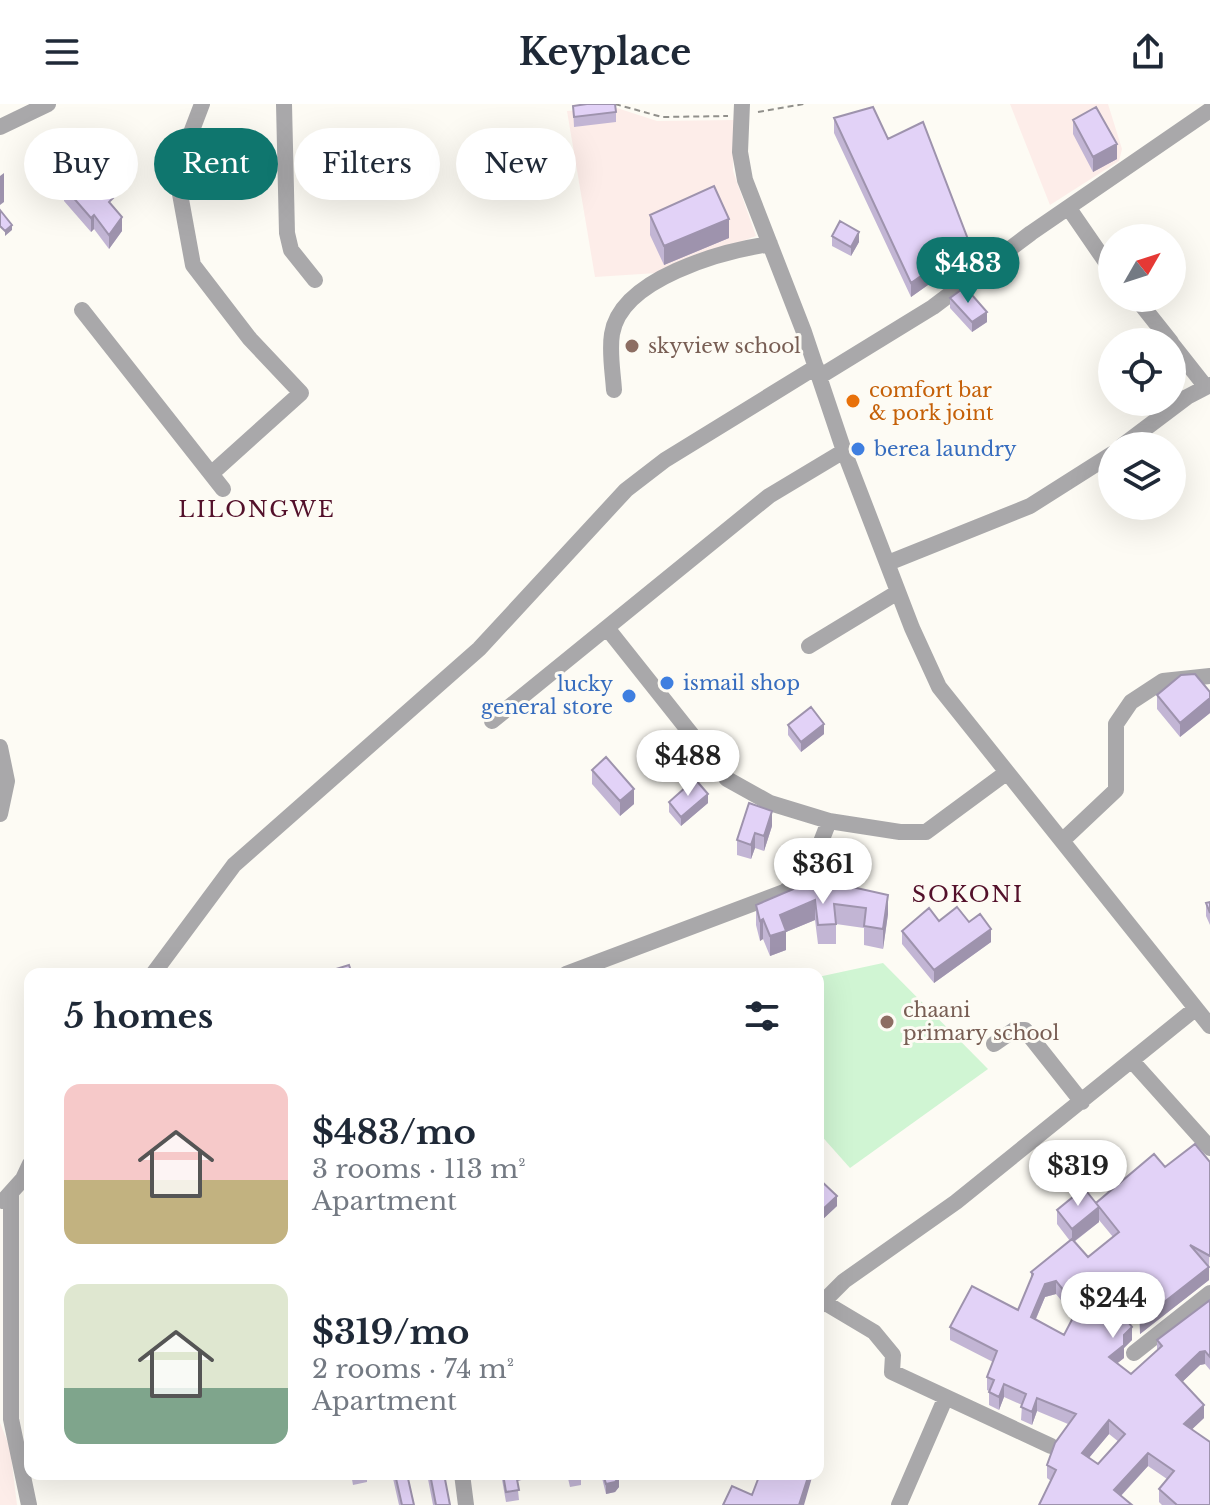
<!DOCTYPE html>
<html lang="en">
<head>
<meta charset="utf-8">
<style>
  body { margin:0; font-family:"Libre Baskerville",serif; background:#f2f2f3; color:#1f2937; height:100vh; display:flex; flex-direction:column; font-size:30px; white-space:nowrap }
  * { box-sizing:border-box; margin:0 }
  p { font-size:26px; color:#747a83 }
  .icon { flex:none; width:44px; height:44px; fill:none; stroke:currentColor; stroke-width:2; stroke-linecap:round; stroke-linejoin:round }
  .map { position:relative; flex:1; overflow:hidden }
  .panel { position:absolute; left:24px; top:864px; width:800px; height:512px; display:flex; flex-direction:column; background:#fff; border-radius:16px; box-shadow:0 8px 32px #0002 }
  .panel>* { flex:none }
  .guide { position:absolute; left:24px; top:24px; width:800px; height:72px; display:flex; gap:16px }
  .needle { width:52px; rotate:51deg }
  .buttons { position:absolute; left:1098px; top:120px; display:grid; gap:16px }
  .buttons a { display:grid; place-items:center; width:88px; height:88px; border-radius:50%; background:#fff; box-shadow:0 8px 32px #0002; font-size:40px }
  .price { position:absolute; translate:-50% -68px; padding:0 18px; border-radius:28px; background:#fff; color:#222; font-size:26px; line-height:52px; filter:drop-shadow(0 2px 4px #0008) }
  .price::after { content:''; position:absolute; left:50%; top:48px; width:24px; height:18px; margin-left:-12px; background:inherit; clip-path:polygon(0 0,100% 0,50% 100%) }
  .price.active { background:#0f766e; color:#fff }
  ul { padding:0; list-style:none }
  li { display:flex; align-items:center; gap:24px; height:200px; padding:0 40px }
  li span { display:grid; place-items:center; flex:none; width:224px; height:160px; border-radius:16px; color:#555 }
  li>.icon { margin-inline-start:auto }
  span .icon { width:96px; height:96px; fill:#fffc; stroke-width:1 }
  li b { font-size:34px }
  h2 { display:flex; justify-content:space-between; align-items:center; height:96px; padding:0 40px; font-size:34px }
  .pill { padding:0 28px; border-radius:36px; background:#fff; box-shadow:0 8px 32px #0002; font-size:28px; line-height:72px }
  .pill.active { background:#0f766e; color:#fff }
  header { display:flex; justify-content:space-between; align-items:center; height:104px; padding:0 40px; background:#fff; font-size:36px; font-weight:800 }
  .map>svg:first-child { display:block }
  .industrial { fill:#fdede9 }
  .green { fill:#d0f5d3 }
  .lines { fill:none; stroke-linecap:round; stroke-linejoin:round }
  .path { stroke:#91908b; stroke-width:2; stroke-dasharray:6 4; stroke-linecap:butt }
  .street { stroke:#a9a8aa; stroke-width:16 }
  .wall { fill:#c2b5d4; fill-rule:evenodd }
  .shaded-wall { fill:#9e93ad }
  .building { fill:#e2d2f7; stroke:#9e93ad; stroke-width:2; fill-rule:evenodd }
  .education-dot { fill:#8d6e63; stroke:#fdfbf4; stroke-width:3 }
  .food-dot { fill:#e8710a; stroke:#fdfbf4; stroke-width:3 }
  .shop-dot { fill:#3f7fe0; stroke:#fdfbf4; stroke-width:3 }
  .labels { text-anchor:middle; dominant-baseline:central; stroke-width:6; stroke-linejoin:round; paint-order:stroke }
  .education-label { font-size:20px; fill:#785e54; stroke:#fdfbf4; text-anchor:start }
  .food-label { font-size:20px; fill:#c56008; stroke:#fdfbf4; text-anchor:start }
  .shop-label { font-size:20px; fill:#366cbe; stroke:#fdfbf4; text-anchor:start }
  .neighbourhood-label { font-size:22px; letter-spacing:2px; fill:#53102a; stroke:#fdfbf4 }
</style>
</head>
<body>
<header><svg class="icon" aria-label="menu" viewBox="0 0 24 24"><path d="M4 6h16M4 12h16M4 18h16"/></svg>Keyplace<svg class="icon" aria-label="share" viewBox="0 0 24 24"><path d="M12 15V3M7 8l5-5 5 5M5 13v7h14v-7"/></svg></header>
<div class="map">
<svg width="1210" height="1401" viewBox="0 0 1210 1401">
  <rect width="100%" height="100%" fill="#fdfbf4"/>
  <!-- industrial -->
  <path class="industrial" d="M1010,0H1108L1122,45L1119,57L1050,101Z
    M617,4L657,17L734,16L733,67L756,132L657,169L595,173L567,7Z
    M0,1319L10,1344L17,1401H0Z"/>
  <!-- green -->
  <path class="green" d="M883,859L988,965L850,1064L818,1028V873Z"/>
  <g class="lines">
    <!-- path -->
    <path class="path" d="M615,0L662,13L728,12
      M758,8L804,0"/>
    <!-- street -->
    <path class="street" d="M202,0L176,68L193,161L250,235L301,289L211,370
      M284,0L287,129L291,146L315,176
      M742,0L740,48L745,76L804,228L844,347L912,524L939,583L1210,922
      M0,23L48,0
      M1070,106L1112,167
      M1136,194L1171,238
      M82,206L223,385
      M1172,240L1206,283
      M819,273L933,203L1031,129L1210,6
      M614,286C613,269 609,248 612,230C621,174 723,147 770,140
      M1122,342L1187,293L1210,281
      M888,459L1030,402L1112,350
      M607,524L727,675L770,699L829,717L900,728H926L1006,669
      M809,542L898,488
      M492,617L769,392L844,347
      M0,643L7,677L0,710
      M1063,736L1116,686V620L1131,598L1163,577L1210,572
      M153,870L234,761L479,545L626,386L665,356L816,263
      M566,870L784,788C812,769 817,748 829,717
      M994,940L1014,926H1025L1082,998
      M1132,957L1210,1044
      M11,1090V1315L29,1401
      M3,1097L23,1075L30,1060
      M822,1197L874,1228L893,1251L892,1268L1051,1342
      M818,1203L844,1177L956,1098L1195,905
      M1134,1249L1210,1189
      M462,1370L466,1401
      M899,1401L945,1295"/>
  </g>
  <!-- wall -->
  <path class="wall" d="M573,2L616,8V18L574,23Z
    M834,14L888,35L969,152L911,193L834,29Z
    M1073,16L1117,55L1093,68L1073,30Z
    M64,83L113,104L122,127L109,145L94,125L91,128L64,97Z
    M650,111L729,134L664,161L650,131Z
    M832,132L859,138L851,152L832,142Z
    M950,194L987,218L972,228L950,204Z
    M1210,588V609L1180,633L1157,605V591Z
    M788,621L824,630L801,648L788,631Z
    M592,666L634,700L620,712L592,680Z
    M669,698L708,699L681,722L669,708Z
    M772,722L764,747L755,744L751,755L737,751V736Z
    M818,759H845L840,776L818,769Z
    M798,783L888,810L883,845L864,841V824L836,820V840H818L815,816L786,828V846L770,852L763,835L760,837L756,821V801Z
    M1210,798V821L1206,812V799Z
    M939,817L969,818L991,838L934,879L902,840V827Z
    M1210,1058L1209,1176L1140,1230L1139,1213L1127,1198L1118,1206L1132,1236L1124,1244V1254L1117,1259L1131,1270L1157,1247V1236L1210,1196V1266L1205,1260L1200,1261L1182,1278L1204,1314L1192,1325L1210,1401H1162L1159,1398V1385L1167,1375L1148,1362L1121,1392L1051,1377L1047,1374V1361L1068,1320L1037,1307L1032,1321L1021,1316L1022,1301L1004,1293L999,1306L989,1301V1287L987,1286V1273L993,1258L950,1236V1223L1018,1206L1031,1175V1168L1070,1137L1057,1120V1106L1096,1099L1165,1063ZM1099,1116L1113,1133L1088,1153L1074,1138L1099,1118ZM1056,1190L1074,1212L1064,1231L1036,1215L1045,1193ZM1109,1330L1119,1338L1098,1360L1089,1354Z
    M818,1074L837,1102L822,1116L818,1112Z
    M351,1370H367V1378L353,1381Z
    M392,1370H407L414,1401H399Z
    M427,1370H444L450,1401H433Z
    M501,1370H545V1371L517,1377L519,1396L506,1398Z
    M567,1370H581V1381L570,1383Z
    M601,1370H617L619,1383L615,1388L606,1390Z"/>
  <!-- shaded-wall -->
  <path class="shaded-wall" d="M1117,40V55L1093,68V53Z
    M4,69V98L0,101V72Z
    M94,111V125L91,128V114Z
    M122,113V127L109,145V131Z
    M729,115V134L664,161V142Z
    M12,121V126L5,132V127Z
    M859,128V138L851,152V143Z
    M969,138V152L911,193V179Z
    M987,208V218L972,228V218Z
    M1210,594V609L1180,633V619Z
    M824,620V630L801,648V638Z
    M634,685V700L620,712V697Z
    M708,690V699L681,722V713Z
    M772,707V722L764,747V732Z
    M755,729V744L751,755V741Z
    M845,750V759L840,776V766Z
    M888,791V810L883,845V825Z
    M815,796V816L786,828V846L770,852V832L780,811Z
    M763,815V835L760,837V817Z
    M991,825V838L934,879V866Z
    M837,1092V1102L822,1116V1106Z
    M1099,1103V1118L1072,1139V1125Z
    M1209,1163V1176L1140,1230V1217Z
    M1056,1177V1190L1045,1193L1031,1226V1213L1045,1180Z
    M1127,1185V1198L1112,1211V1198Z
    M1132,1223V1236L1124,1244V1254L1109,1266V1253L1124,1231Z
    M1205,1247V1260L1200,1261L1176,1284V1271L1200,1248Z
    M1004,1280V1293L999,1306V1293Z
    M1037,1294V1307L1032,1321V1308Z
    M1204,1301V1314L1184,1333V1320Z
    M1109,1316V1330L1082,1362V1349Z
    M1148,1349V1362L1114,1399V1386Z
    M516,1370H545V1371L516,1377Z
    M809,1370H813L804,1401H799Z
    M619,1374V1383L615,1388L606,1390V1380Z"/>
  <!-- building -->
  <path class="building" d="M587,0H615L616,8L574,13L573,2Z
    M873,3L888,35L923,18L969,138L911,179L834,14Z
    M1096,3L1117,40L1093,53L1073,16Z
    M86,64L113,94L109,98L122,113L109,131L94,111L91,114L64,83Z
    M714,82L729,115L664,142L650,111Z
    M0,106L12,121L5,127L0,122Z
    M840,117L859,128L851,143L832,132Z
    M965,183L987,208L972,218L950,194Z
    M1195,570L1210,588V594L1180,619L1157,591L1181,571Z
    M811,603L824,620L801,638L788,621Z
    M606,653L634,685L620,697L592,666Z
    M695,675L708,690L681,713L669,698Z
    M749,699L772,707L764,732L755,729L751,741L737,736Z
    M826,744L845,750L840,766L818,759Z
    M798,783H852L888,791L883,825L864,822L866,804L834,800L836,820L818,821L815,796L780,811L786,827L770,832L763,815L760,817L756,801Z
    M1210,798V809L1206,799Z
    M957,803L969,818L980,810L991,825L934,866L902,827L929,804L939,817Z
    M349,861L352,870H327L326,868Z
    M1195,1040L1210,1058V1152L1190,1141L1209,1163L1140,1217L1139,1199L1127,1185L1112,1198L1132,1223L1124,1231V1241L1109,1253L1131,1270L1162,1242L1157,1236L1210,1196V1253L1205,1247L1200,1248L1176,1271L1204,1301L1184,1320L1210,1338V1401H1177L1159,1385L1174,1367L1148,1349L1114,1386L1132,1401H1039L1056,1366L1047,1361L1055,1339L1076,1310L1037,1294L1032,1308L1021,1303L1026,1290L1004,1280L999,1293L989,1288L994,1276L987,1273L997,1247L950,1223L972,1182L1018,1206L1033,1170L1031,1168L1072,1135L1088,1153L1119,1128L1096,1099L1154,1050L1165,1063ZM1056,1177L1078,1204L1064,1231L1031,1213L1045,1180ZM1109,1316L1125,1330L1098,1360L1082,1349Z
    M818,1074L837,1092L822,1106L818,1102Z
    M1084,1084L1099,1103L1072,1125L1057,1106Z
    M395,1370H407L414,1401H402Z
    M430,1370H444L450,1401H436Z
    M503,1370H516L519,1386L506,1388Z
    M569,1370H581V1371L570,1374Z
    M603,1370H617L619,1374L615,1378L606,1380Z
    M760,1370H809L799,1401H723L732,1382L752,1391Z"/>
  <!-- markers -->
  <g class="education-dot">
    <circle cx="632" cy="242" r="8"/>
    <circle cx="887" cy="918" r="8"/>
  </g>
  <circle class="food-dot" cx="853" cy="297" r="8"/>
  <g class="shop-dot">
    <circle cx="858" cy="345" r="8"/>
    <circle cx="667" cy="579" r="8"/>
    <circle cx="629" cy="592" r="8"/>
  </g>
  <g class="labels">
    <!-- education labels -->
    <g class="education-label">
      <text x="648" y="242">skyview school</text>
      <text x="903" y="906">chaani<tspan x="903" dy="23">primary school</tspan></text>
    </g>
    <!-- food labels -->
    <g class="food-label">
      <text x="869" y="286">comfort bar<tspan x="869" dy="23">&amp; pork joint</tspan></text>
    </g>
    <!-- shop labels -->
    <g class="shop-label">
      <text x="874" y="345">berea laundry</text>
      <text x="683" y="579">ismail shop</text>
      <text x="613" y="580" text-anchor="end">lucky<tspan x="613" dy="23">general store</tspan></text>
    </g>
    <!-- neighbourhood labels -->
    <g class="neighbourhood-label">
      <text x="257" y="405">LILONGWE</text>
      <text x="968" y="790">SOKONI</text>
    </g>
  </g>
</svg>
<div class="buttons">
<a><svg class="needle" viewBox="-14 -14 28 28"><path d="M0-13l5 13h-10z" fill="#e53935"/><path d="M0 13l5-13h-10z" fill="#747a83"/></svg></a>
<a><svg class="icon" aria-label="locate" viewBox="0 0 24 24"><circle cx="12" cy="12" r="6"/><path d="M12 2v4M12 18v4M2 12h4M18 12h4"/></svg></a>
<a><svg class="icon" aria-label="layers" viewBox="0 0 24 24"><path d="M12 4l9 5-9 5-9-5zM3 14l9 5 9-5"/></svg></a>
</div>
<b class="price active" style="left:968px;top:201px">$483</b>
<b class="price" style="left:688px;top:694px">$488</b>
<b class="price" style="left:823px;top:802px">$361</b>
<b class="price" style="left:1078px;top:1104px">$319</b>
<b class="price" style="left:1113px;top:1236px">$244</b>
<div class="guide">
<a class="pill">Buy</a>
<a class="pill active">Rent</a>
<a class="pill">Filters</a>
<a class="pill">New</a>
</div>
<section class="panel">
<h2>5 homes<svg class="icon" aria-label="filters" viewBox="0 0 24 24"><path d="M4 7h16M4 17h16"/><circle cx="9" cy="7" r="2"/><circle cx="15" cy="17" r="2"/></svg></h2>
<ul>
<li><span style="background:linear-gradient(#f6c9c9 60%,#c2b280 0)"><svg class="icon" aria-label="home" viewBox="0 0 24 24"><path d="M3 11l9-7 9 7M6 9v11h12V9"/></svg></span><div><b>$483/mo</b><p>3 rooms · 113 m²</p><p>Apartment</p></div></li>
<li><span style="background:linear-gradient(#dfe7d0 65%,#7fa58c 0)"><svg class="icon" aria-label="home" viewBox="0 0 24 24"><path d="M3 11l9-7 9 7M6 9v11h12V9"/></svg></span><div><b>$319/mo</b><p>2 rooms · 74 m²</p><p>Apartment</p></div></li>
</ul>
</section>
</div>
</body>
</html>
